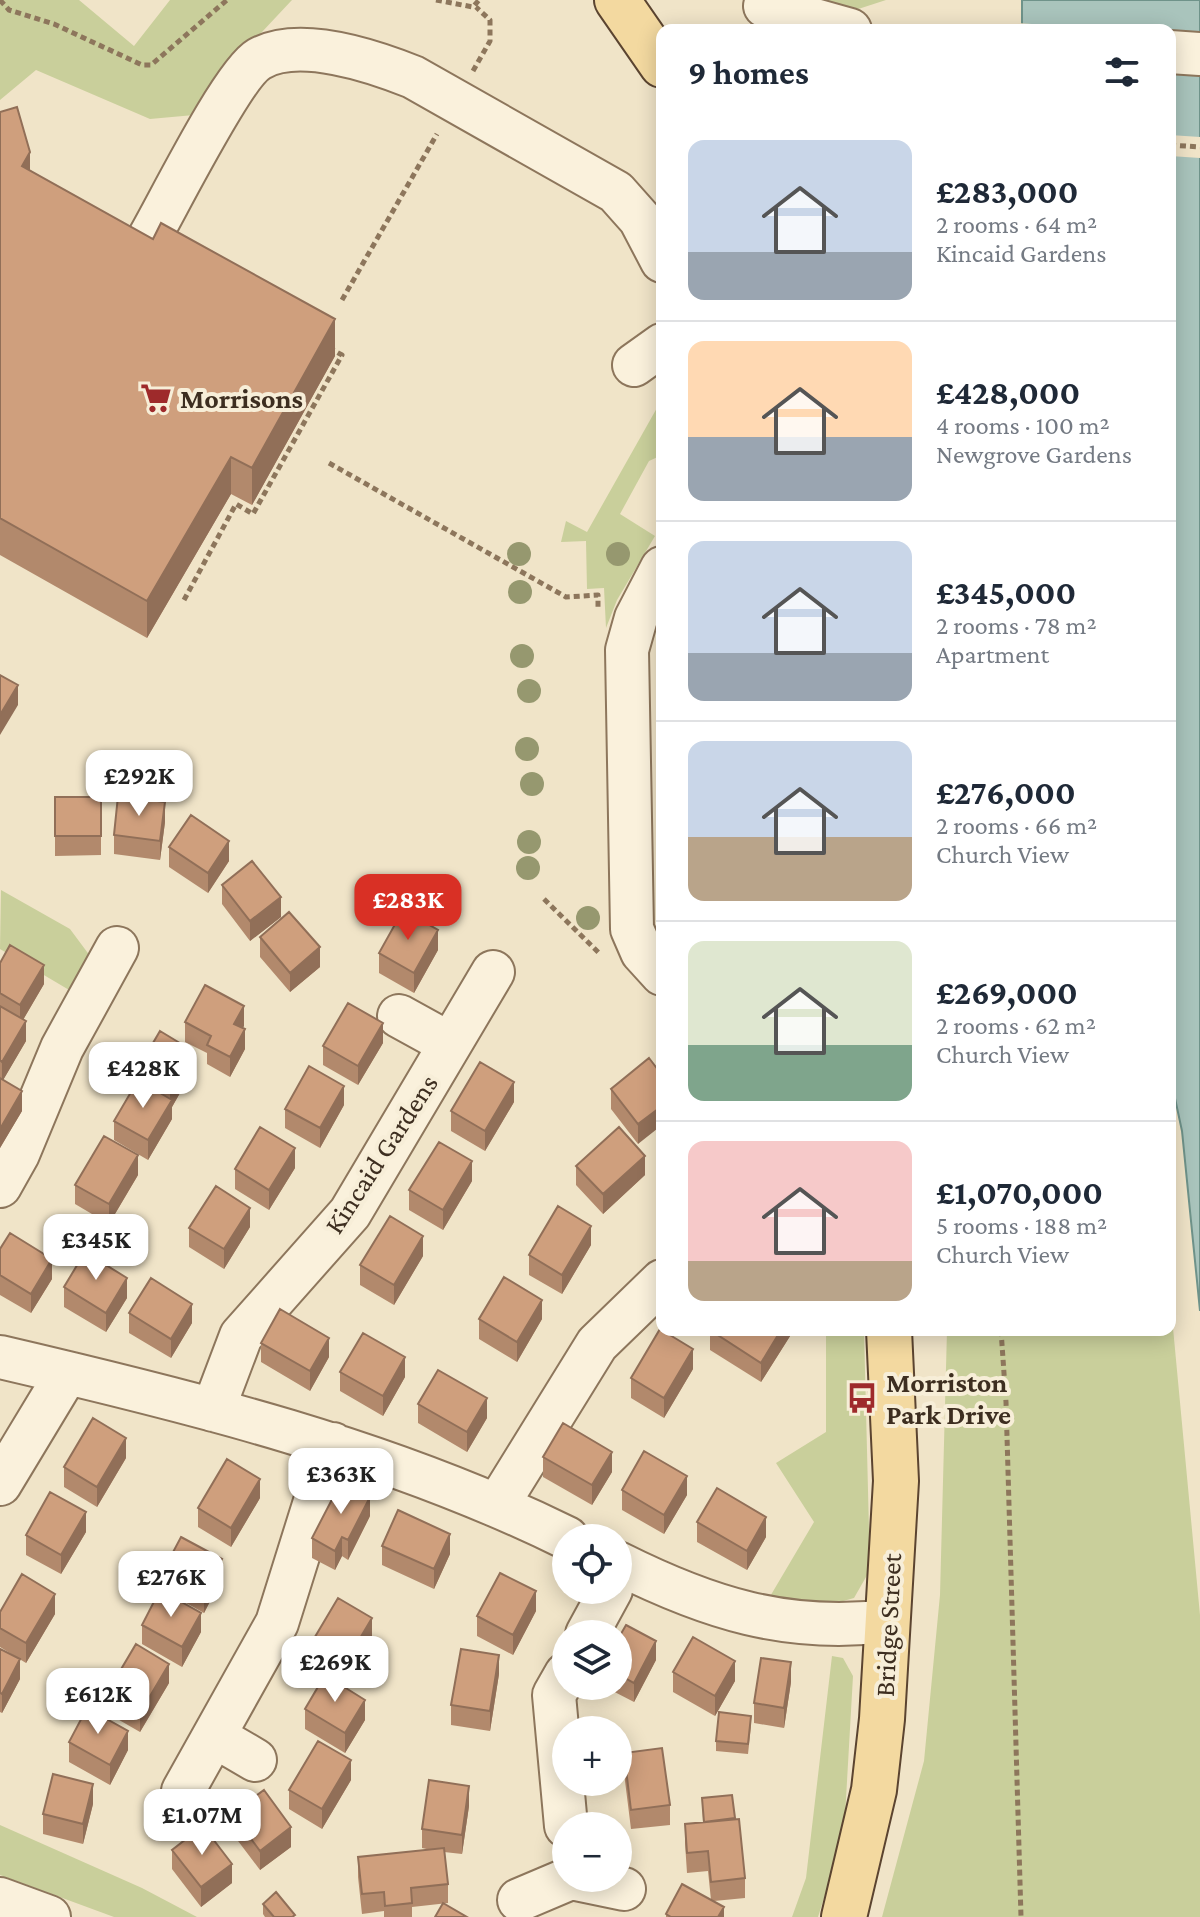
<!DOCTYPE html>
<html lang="en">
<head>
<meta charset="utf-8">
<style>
  body { margin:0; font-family:"Crimson Pro",serif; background:#f2f2f3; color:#1f2937; height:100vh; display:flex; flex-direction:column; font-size:30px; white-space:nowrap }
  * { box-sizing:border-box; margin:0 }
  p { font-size:26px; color:#747a83 }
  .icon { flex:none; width:44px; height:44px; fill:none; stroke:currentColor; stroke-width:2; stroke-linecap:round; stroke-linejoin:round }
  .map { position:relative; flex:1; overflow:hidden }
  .panel { position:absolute; left:656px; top:24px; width:520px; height:1312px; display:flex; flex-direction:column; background:#fff; border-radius:16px; box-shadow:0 4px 20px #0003 }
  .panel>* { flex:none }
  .fabs { position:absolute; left:552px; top:1524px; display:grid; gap:16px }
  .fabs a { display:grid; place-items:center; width:80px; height:80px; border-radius:50%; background:#fff; box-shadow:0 4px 20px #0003; font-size:40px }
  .price { position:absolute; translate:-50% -68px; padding:0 18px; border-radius:16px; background:#fff; color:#222; font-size:26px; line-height:52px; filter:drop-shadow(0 2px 4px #0008) }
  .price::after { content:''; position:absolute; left:50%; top:48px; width:24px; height:18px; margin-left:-12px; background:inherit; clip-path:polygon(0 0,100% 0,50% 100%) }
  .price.on { background:#d93025; color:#fff }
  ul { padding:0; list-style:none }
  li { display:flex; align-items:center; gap:24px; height:200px; padding:0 32px }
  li+li { border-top:2px solid #e0e1e3 }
  li span { display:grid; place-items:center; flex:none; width:224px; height:160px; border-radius:16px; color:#555 }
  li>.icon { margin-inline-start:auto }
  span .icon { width:96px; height:96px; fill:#fffc; stroke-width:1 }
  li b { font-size:34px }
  h2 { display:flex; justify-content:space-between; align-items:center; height:96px; padding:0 32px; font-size:34px }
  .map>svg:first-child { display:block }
  .green { fill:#c9cf9b }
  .water { fill:#a9c4bc; stroke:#6f938a; stroke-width:2 }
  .pier { fill:#f0e4c8 }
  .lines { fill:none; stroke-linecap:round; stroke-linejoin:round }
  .minor-casing { stroke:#8d765c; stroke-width:46 }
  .major-casing { stroke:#5b4430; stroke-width:48 }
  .path { stroke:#8d765c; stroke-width:5; stroke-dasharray:6 4; stroke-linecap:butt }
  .minor { stroke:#faf1dc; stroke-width:42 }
  .major { stroke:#f3d9a0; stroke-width:44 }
  .tree { fill:#96986f }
  .wall { fill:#b2896c }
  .shaded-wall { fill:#916f58 }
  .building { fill:#cf9f7d; stroke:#916f58; stroke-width:2 }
  .labels { text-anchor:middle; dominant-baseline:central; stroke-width:8; stroke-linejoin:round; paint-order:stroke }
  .poi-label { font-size:28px; font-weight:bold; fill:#3d2e20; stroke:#f7eed8; text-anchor:start }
  .street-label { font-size:28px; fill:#3d2e20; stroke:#f7eed8 }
</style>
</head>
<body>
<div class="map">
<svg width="1200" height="1917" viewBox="0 0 1200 1917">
  <rect width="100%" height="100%" fill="#f0e4c8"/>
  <!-- green -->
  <path class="green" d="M0,0H79L134,46L170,0H292L244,51L194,115L150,119L36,70L0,100Z
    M817,0H886L846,13Z
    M662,399V455L649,461L620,514L655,536L617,600L606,628L604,588L587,589L586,541L561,542L566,521L587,532Z
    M1,890L70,929L96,964L86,1000L0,949Z
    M1170,1296L1200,1615V1917H882L924,1761L940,1595L947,1330H1170Z
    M826,1330H864L870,1570L854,1598L836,1603L765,1605L814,1522L776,1463L826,1432Z
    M832,1656L843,1658L853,1676L844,1834L818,1917H792L806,1878Z
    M0,1825L142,1888L197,1917H114L0,1875Z"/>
  <!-- water -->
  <path class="water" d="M1022,0H1200V1311L1182,1131L1170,1075V30H1022Z"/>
  <!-- pier -->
  <path class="pier" d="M1018,23L1114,30H1018Z
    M1170,135L1200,137V158L1170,156Z"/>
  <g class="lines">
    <defs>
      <path id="minor" d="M765,6L850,30
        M1170,52L1200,54
        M150,236C169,203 233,74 259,59C299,36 373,61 413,77L616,192L640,219L662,261
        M634,365L662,345
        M662,568L636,618L627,650L632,929L642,952L662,974
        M399,1016L450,1044
        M0,1186L18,1154L62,1048L117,948
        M0,1357C193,1402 388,1450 567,1538
        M213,1410L241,1336L350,1213L493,972
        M0,1484L67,1373
        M498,1504L597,1344L662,1281
        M618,1563C708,1608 786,1633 888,1621
        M587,1634L611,1590
        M566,1674L554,1695L566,1826
        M214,1736L255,1760
        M183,1791L277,1623L333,1444
        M0,1899L49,1917
        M519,1900L571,1878L624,1889"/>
      <path id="major" d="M617,0L662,65
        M844,1917L874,1790L882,1719L896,1481L889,1330"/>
    </defs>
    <!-- minor casing -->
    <use href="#minor" class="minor-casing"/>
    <!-- major casing -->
    <use href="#major" class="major-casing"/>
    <!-- path -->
    <path class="path" d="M0,0L9,10L54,24L142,65H151L227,0
      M436,0L473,7L479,0
      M473,71L490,41V20L476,7
      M1170,145L1200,147
      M342,300L437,134
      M329,463L566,597L598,595V609
      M184,600L236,504L253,514L342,355L331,349
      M544,899L600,954
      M1001,1330L1006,1402L1021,1917"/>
    <!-- minor -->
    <use href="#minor" class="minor"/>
    <!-- major -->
    <use href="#major" class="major"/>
  </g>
  <!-- trees -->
  <g class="tree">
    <circle cx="519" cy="554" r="12"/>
    <circle cx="618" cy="554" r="12"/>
    <circle cx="520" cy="592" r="12"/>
    <circle cx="522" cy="656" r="12"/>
    <circle cx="529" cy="691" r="12"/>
    <circle cx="527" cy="749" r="12"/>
    <circle cx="532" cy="784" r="12"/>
    <circle cx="529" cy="842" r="12"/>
    <circle cx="528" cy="868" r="12"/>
    <circle cx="588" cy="918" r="12"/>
  </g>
  <!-- wall -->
  <path class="wall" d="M0,112L30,170L335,356L252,505L231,494L147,638L0,555Z
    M55,797H101V855L55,856Z
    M165,822L160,860L114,854V835Z
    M169,847L229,861L208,893L169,867Z
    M222,885L281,917L250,941L222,904Z
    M260,937L320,967L290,992L260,957Z
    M438,950L414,993L379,973V953Z
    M0,963L44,984L23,1020L26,1041L3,1080L22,1111L0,1148Z
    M185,1022L244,1026L242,1028L245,1049L230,1077L207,1064V1053L185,1042Z
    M383,1043L358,1085L323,1065V1046Z
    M649,1058L638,1144L611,1109V1089Z
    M193,1070L172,1107V1119L148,1160L114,1140V1121L136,1083V1072Z
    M514,1102L485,1151L451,1131V1111Z
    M344,1105L320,1148L285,1128V1109Z
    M576,1166L645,1175L603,1214L576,1185Z
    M295,1168L269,1210L235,1189V1169Z
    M138,1175L109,1224L75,1204V1185Z
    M472,1181L443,1230L409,1210V1190Z
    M250,1227L224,1269L189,1247V1228Z
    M591,1245L562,1294L529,1275V1255Z
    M0,1249L52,1279L31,1313L0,1295Z
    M423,1256L394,1305L360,1285V1265Z
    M64,1287L127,1298L106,1332L64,1307Z
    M129,1313L192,1323L171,1358L129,1333Z
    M479,1319H542L517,1362L479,1339Z
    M792,1330V1333L761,1382L710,1350V1331Z
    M261,1343L329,1357L310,1391L261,1362Z
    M693,1369L664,1418L631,1398V1378Z
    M340,1372L405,1377L383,1416L340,1391Z
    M418,1404L487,1418L467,1452L418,1423Z
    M543,1457L612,1472L592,1505L543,1477Z
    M126,1458L97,1507L64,1487V1467Z
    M622,1490L687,1495L664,1534L622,1510Z
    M260,1498L231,1547L198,1527V1508Z
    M370,1516L348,1560L342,1556L335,1570L312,1558V1538Z
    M697,1522L766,1537L747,1570L697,1542Z
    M86,1532L61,1574L26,1555V1535Z
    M382,1546L450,1554L434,1589L382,1565Z
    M163,1571L222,1578L204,1613L163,1590Z
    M536,1611L513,1655L477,1636V1616Z
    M0,1612L55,1614L26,1663L0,1647Z
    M142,1625L201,1632L182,1667L142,1644Z
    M372,1637L343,1686L365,1720L345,1753L305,1729V1709L325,1676L309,1667V1647Z
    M618,1639L656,1660L634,1702L603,1686H618Z
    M0,1649L20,1679L2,1713L0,1712Z
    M673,1672L735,1681L715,1716L673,1692Z
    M499,1674L490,1731L451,1725V1705Z
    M791,1682L784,1728L754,1723V1703Z
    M169,1683L140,1732L107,1713V1693Z
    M751,1726L748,1754L716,1751V1741Z
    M69,1742L128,1750L110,1785L69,1762Z
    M624,1753L670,1805V1825L631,1829L624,1773Z
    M351,1780L322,1829L289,1809V1790Z
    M702,1798L735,1819L745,1878V1898L714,1901L724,1917H666V1914L711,1900L708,1871L687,1873L685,1843V1824L703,1822Z
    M93,1804L83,1844L43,1834V1814Z
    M469,1806L462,1854L444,1852L448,1884V1903L412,1907V1917H384V1911L362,1914L358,1877V1857L431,1850L422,1848V1829Z
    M232,1813L291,1847L260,1870L232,1833Z
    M172,1850L232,1883L201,1907L172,1869Z
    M263,1904L295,1917H265L263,1914Z"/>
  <!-- shaded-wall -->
  <path class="shaded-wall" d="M30,152V189L22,166Z
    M335,319V356L252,505V468Z
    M231,457V494L147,638V601Z
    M18,685V705L0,735V715Z
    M165,802V822L160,860V841Z
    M229,841V861L208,893V873Z
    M281,897V917L250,941V921Z
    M438,930V950L414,993V973Z
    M320,947V967L290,992V973Z
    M44,965V984L20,1025V1005Z
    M244,1006V1026L234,1044V1024Z
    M26,1021V1041L2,1082V1062Z
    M383,1023V1043L358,1085V1066Z
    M245,1029V1049L230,1077V1057Z
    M193,1051V1070L172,1107V1119L148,1160V1140L170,1103V1091Z
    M514,1082V1102L485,1151V1131Z
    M344,1086V1105L320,1148V1128Z
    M22,1091V1111L0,1148V1129Z
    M662,1106V1125L638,1144V1124Z
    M295,1148V1168L269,1210V1190Z
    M138,1155V1175L109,1224V1204Z
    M645,1156V1175L603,1214V1194Z
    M472,1161V1181L443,1230V1210Z
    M250,1208V1227L224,1269V1249Z
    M591,1226V1245L562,1294V1275Z
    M423,1236V1256L394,1305V1285Z
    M52,1259V1279L31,1313V1294Z
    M127,1278V1298L106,1332V1313Z
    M542,1300V1319L517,1362V1342Z
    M192,1304V1323L171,1358V1339Z
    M781,1330H792V1333L761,1382V1363Z
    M329,1338V1357L310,1391V1371Z
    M693,1349V1369L664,1418V1398Z
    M405,1357V1377L383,1416V1396Z
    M487,1398V1418L467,1452V1432Z
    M126,1438V1458L97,1507V1487Z
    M612,1452V1472L592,1505V1485Z
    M687,1476V1495L664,1534V1515Z
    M260,1479V1498L231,1547V1528Z
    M370,1497V1516L348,1560V1540Z
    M86,1512V1532L61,1574V1555Z
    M766,1517V1537L747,1570V1551Z
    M450,1534V1554L434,1589V1569Z
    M342,1537V1556L335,1570V1551Z
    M222,1559V1578L204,1613V1593Z
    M536,1591V1611L513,1655V1635Z
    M55,1594V1614L26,1663V1643Z
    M201,1613V1632L182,1667V1647Z
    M372,1618V1637L343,1686V1667Z
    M656,1641V1660L634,1702V1683Z
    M499,1655V1674L490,1731V1711Z
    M20,1659V1679L2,1713V1694Z
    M735,1661V1681L715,1716V1696Z
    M791,1662V1682L784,1728V1708Z
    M169,1664V1683L140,1732V1713Z
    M365,1700V1720L345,1753V1733Z
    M128,1731V1750L110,1785V1765Z
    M351,1760V1780L322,1829V1809Z
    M93,1784V1804L83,1844V1824Z
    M469,1786V1806L462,1854V1835Z
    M291,1827V1847L260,1870V1851Z
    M232,1864V1883L201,1907V1887Z
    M724,1907V1917H718Z"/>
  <!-- building -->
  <path class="building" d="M17,107L30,152L22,166L153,239L161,223L335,319L252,468L231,457L147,601L0,518V112Z
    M0,675L18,685L0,715Z
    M118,796L165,802L160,841L114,835Z
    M55,797H101V836H55Z
    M191,815L229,841L208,873L169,847Z
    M252,861L281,897L250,921L222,885Z
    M403,910L438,930L414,973L379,953Z
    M289,912L320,947L290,973L260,937Z
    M10,945L44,965L20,1005L0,993V963Z
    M205,985L244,1006L234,1024L245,1029L230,1057L207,1045L211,1036L185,1022Z
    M348,1003L383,1023L358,1066L323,1046Z
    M0,1006L26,1021L2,1062L0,1060Z
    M160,1031L193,1051L170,1091L136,1072Z
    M649,1058L662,1075V1106L638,1124L611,1089Z
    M480,1062L514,1082L485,1131L451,1111Z
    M309,1066L344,1086L320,1128L285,1109Z
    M0,1078L22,1091L0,1129Z
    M138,1080L172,1100L148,1140L114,1121Z
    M260,1127L295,1148L269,1190L235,1169Z
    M619,1127L645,1156L603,1194L576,1166Z
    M104,1136L138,1155L109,1204L75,1185Z
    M439,1142L472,1161L443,1210L409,1190Z
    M216,1186L250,1208L224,1249L189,1228Z
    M558,1206L591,1226L562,1275L529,1255Z
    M390,1216L423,1236L394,1285L360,1265Z
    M10,1233L52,1259L31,1294L0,1275V1249Z
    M85,1252L127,1278L106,1313L64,1287Z
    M504,1277L542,1300L517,1342L479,1319Z
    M151,1278L192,1304L171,1339L129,1313Z
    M280,1309L329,1338L310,1371L261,1343Z
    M660,1329L693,1349L664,1398L631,1378Z
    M710,1330H781L761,1363Z
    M363,1333L405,1357L383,1396L340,1372Z
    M438,1370L487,1398L467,1432L418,1404Z
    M93,1418L126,1438L97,1487L64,1467Z
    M563,1423L612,1452L592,1485L543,1457Z
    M644,1451L687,1476L664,1515L622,1490Z
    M227,1459L260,1479L231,1528L198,1508Z
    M341,1482L370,1497L348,1540L342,1537L335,1551L312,1538Z
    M717,1488L766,1517L747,1551L697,1522Z
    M50,1492L86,1512L61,1555L26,1535Z
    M398,1510L450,1534L434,1569L382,1546Z
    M181,1537L222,1559L204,1593L163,1571Z
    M500,1573L536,1591L513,1635L477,1616Z
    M22,1574L55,1594L26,1643L0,1628V1612Z
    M160,1590L201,1613L182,1647L142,1625Z
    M338,1598L372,1618L343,1667L309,1647Z
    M626,1625L656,1641L634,1683L618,1674V1639Z
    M693,1637L735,1661L715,1696L673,1672Z
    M136,1644L169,1664L140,1713L107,1693Z
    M0,1649L20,1659L2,1694L0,1693Z
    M461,1649L499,1655L490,1711L451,1705Z
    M761,1658L791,1662L784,1708L754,1703Z
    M325,1675L365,1700L345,1733L305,1709Z
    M87,1708L128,1731L110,1765L69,1742Z
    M719,1712L751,1716L748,1744L716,1741Z
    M318,1741L351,1760L322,1809L289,1790Z
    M662,1748L670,1805L631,1810L624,1753Z
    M53,1774L93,1784L83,1824L43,1814Z
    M429,1780L469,1786L462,1835L422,1829Z
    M264,1790L291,1827L260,1851L232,1813Z
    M732,1795L735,1818L704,1822L702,1798Z
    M739,1819L745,1878L711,1882L708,1851L687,1853L685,1824Z
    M203,1826L232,1864L201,1887L172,1850Z
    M444,1848L448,1884L411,1888L412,1903L385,1906L384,1892L362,1894L358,1857Z
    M682,1884L724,1907L718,1917H671L666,1914Z
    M276,1892L295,1915L292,1917H274L263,1904Z
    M443,1903L467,1917H435Z"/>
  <!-- icons -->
  <defs>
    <symbol id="supermarket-bare" viewBox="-9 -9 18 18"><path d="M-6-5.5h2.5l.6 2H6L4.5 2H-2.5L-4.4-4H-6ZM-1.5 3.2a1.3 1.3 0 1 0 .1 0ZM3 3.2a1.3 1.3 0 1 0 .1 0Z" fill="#9e2a2b" stroke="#f7eed8" stroke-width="2.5" paint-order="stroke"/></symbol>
    <symbol id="bus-bare" viewBox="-9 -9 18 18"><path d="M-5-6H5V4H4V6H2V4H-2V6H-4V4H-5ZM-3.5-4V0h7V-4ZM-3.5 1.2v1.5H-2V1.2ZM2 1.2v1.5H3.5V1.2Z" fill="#9e2a2b" stroke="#f7eed8" stroke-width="2.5" paint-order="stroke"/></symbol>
  </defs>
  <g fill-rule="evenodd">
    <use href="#supermarket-bare" x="134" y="376" width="44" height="44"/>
    <use href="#bus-bare" x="840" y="1376" width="44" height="44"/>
  </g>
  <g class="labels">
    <!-- poi labels -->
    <g class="poi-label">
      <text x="180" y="398">Morrisons</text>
      <text x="886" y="1382">Morriston<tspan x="886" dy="32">Park Drive</tspan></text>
    </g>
    <!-- street labels -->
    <g class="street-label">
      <text transform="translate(381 1154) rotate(-57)">Kincaid Gardens</text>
      <text transform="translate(888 1625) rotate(-87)">Bridge Street</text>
    </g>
  </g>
</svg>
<div class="fabs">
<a><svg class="icon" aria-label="locate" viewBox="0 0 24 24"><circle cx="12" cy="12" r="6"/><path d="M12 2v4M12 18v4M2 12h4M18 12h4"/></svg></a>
<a><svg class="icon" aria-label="layers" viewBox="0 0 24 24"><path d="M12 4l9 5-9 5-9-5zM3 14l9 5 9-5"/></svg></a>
<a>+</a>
<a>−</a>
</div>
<b class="price" style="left:139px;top:818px">£292K</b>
<b class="price on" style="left:408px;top:942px">£283K</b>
<b class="price" style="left:143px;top:1110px">£428K</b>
<b class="price" style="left:96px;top:1282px">£345K</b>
<b class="price" style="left:341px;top:1516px">£363K</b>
<b class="price" style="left:171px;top:1619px">£276K</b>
<b class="price" style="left:335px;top:1704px">£269K</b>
<b class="price" style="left:98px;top:1736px">£612K</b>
<b class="price" style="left:202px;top:1857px">£1.07M</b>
<section class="panel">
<h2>9 homes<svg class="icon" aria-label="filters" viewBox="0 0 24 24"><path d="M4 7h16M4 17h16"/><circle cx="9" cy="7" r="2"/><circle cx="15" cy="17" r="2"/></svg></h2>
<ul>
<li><span style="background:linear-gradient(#c9d6e8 70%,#9aa5b1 0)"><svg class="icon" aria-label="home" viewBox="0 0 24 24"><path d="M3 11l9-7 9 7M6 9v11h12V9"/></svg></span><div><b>£283,000</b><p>2 rooms · 64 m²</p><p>Kincaid Gardens</p></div></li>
<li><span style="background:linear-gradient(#ffd9b3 60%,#9aa5b1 0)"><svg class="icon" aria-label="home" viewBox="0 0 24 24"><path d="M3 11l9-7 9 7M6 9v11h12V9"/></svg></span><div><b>£428,000</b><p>4 rooms · 100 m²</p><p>Newgrove Gardens</p></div></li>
<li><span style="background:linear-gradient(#c9d6e8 70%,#9aa5b1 0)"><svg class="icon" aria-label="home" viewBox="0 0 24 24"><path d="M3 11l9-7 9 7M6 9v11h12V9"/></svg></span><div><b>£345,000</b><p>2 rooms · 78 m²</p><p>Apartment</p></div></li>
<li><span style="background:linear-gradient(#c9d6e8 60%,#b9a48a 0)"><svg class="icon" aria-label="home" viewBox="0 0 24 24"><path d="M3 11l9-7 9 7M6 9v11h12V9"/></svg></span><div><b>£276,000</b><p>2 rooms · 66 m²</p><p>Church View</p></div></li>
<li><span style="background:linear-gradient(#dfe7d0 65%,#7fa58c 0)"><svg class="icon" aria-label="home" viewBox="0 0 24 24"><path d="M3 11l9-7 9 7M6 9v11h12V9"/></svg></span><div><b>£269,000</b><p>2 rooms · 62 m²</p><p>Church View</p></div></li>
<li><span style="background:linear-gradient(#f6c9c9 75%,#b9a48a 0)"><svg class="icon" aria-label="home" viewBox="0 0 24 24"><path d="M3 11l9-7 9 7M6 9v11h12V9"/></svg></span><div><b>£1,070,000</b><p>5 rooms · 188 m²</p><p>Church View</p></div></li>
</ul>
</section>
</div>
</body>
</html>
